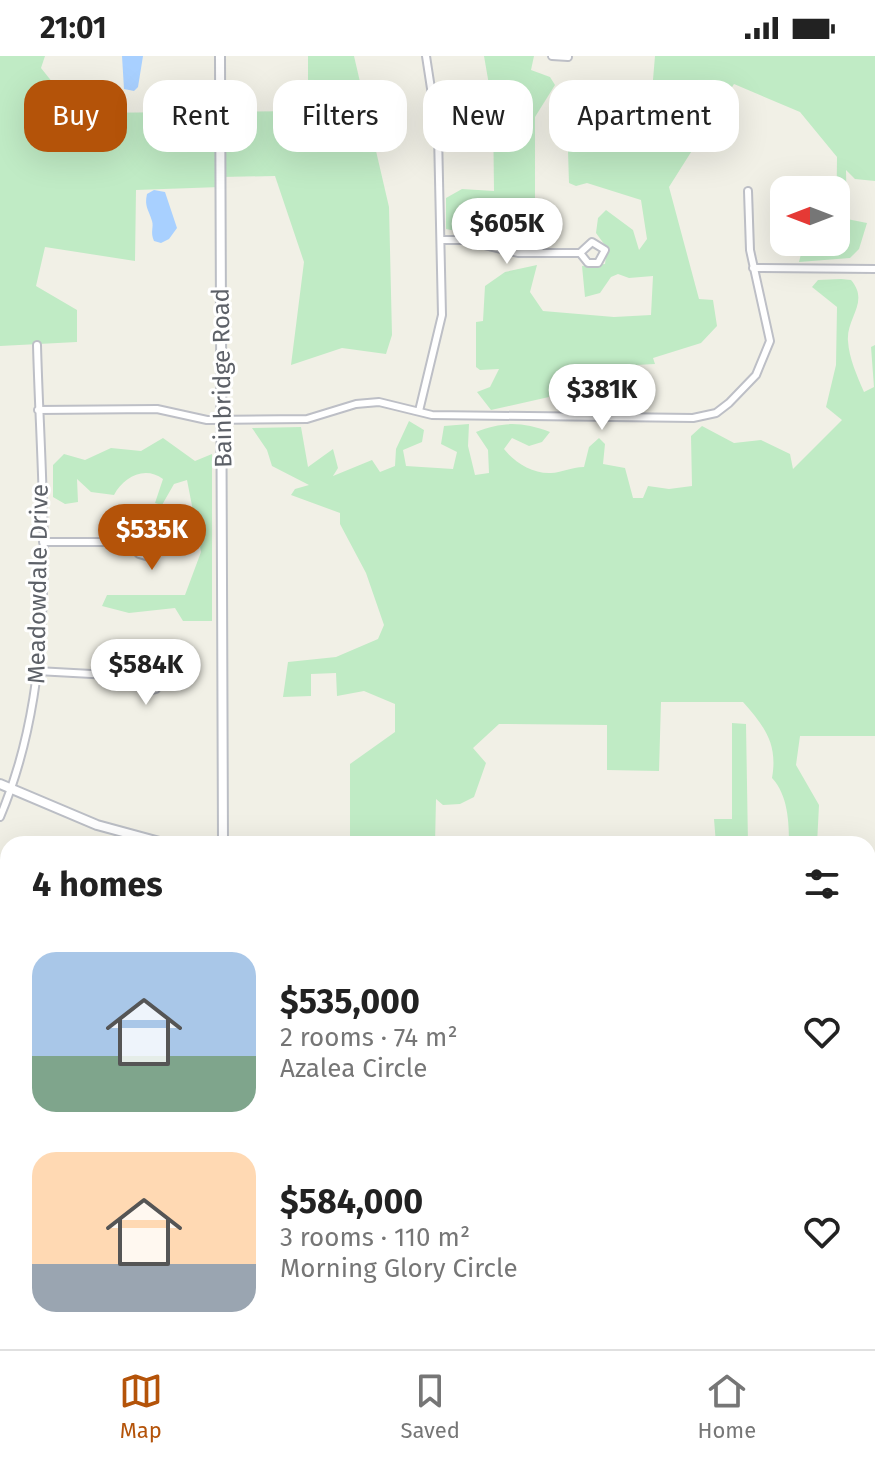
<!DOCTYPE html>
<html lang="en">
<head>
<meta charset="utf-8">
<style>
  body { margin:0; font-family:"Fira Sans",sans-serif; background:#f6f6f6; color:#222; height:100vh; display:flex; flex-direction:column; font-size:30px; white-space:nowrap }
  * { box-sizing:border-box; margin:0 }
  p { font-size:26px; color:#767676 }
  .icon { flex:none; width:44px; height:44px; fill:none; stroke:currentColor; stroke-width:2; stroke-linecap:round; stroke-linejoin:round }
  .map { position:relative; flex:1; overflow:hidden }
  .side { position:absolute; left:0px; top:780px; width:876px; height:514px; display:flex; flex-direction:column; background:#fff; border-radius:24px 24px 0 0; box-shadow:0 8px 32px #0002 }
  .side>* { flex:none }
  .banner { position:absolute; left:24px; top:24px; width:828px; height:72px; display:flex; gap:16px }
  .needle { width:52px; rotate:270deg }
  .buttons { position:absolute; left:770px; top:120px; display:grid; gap:16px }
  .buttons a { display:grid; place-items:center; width:80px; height:80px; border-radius:16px; background:#fff; box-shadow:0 8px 32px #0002; font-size:40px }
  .price { position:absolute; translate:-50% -68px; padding:0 18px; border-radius:28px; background:#fff; color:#222; font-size:26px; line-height:52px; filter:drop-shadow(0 2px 4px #0008) }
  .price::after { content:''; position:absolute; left:50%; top:48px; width:24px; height:18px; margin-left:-12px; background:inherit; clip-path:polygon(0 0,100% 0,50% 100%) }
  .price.active { background:#b45309; color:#fff }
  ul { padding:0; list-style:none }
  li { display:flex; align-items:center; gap:24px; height:200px; padding:0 32px }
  li span { display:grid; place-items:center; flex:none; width:224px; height:160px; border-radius:24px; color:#555 }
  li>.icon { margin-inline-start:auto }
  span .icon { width:96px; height:96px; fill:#fffc; stroke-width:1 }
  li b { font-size:34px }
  h2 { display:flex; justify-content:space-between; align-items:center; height:96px; padding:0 32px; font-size:34px }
  .tag { padding:0 28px; border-radius:24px; background:#fff; box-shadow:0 8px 32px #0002; font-size:28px; line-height:72px }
  .tag.active { background:#b45309; color:#fff }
  .status { display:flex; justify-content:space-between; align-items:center; height:56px; padding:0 40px; background:#fff; direction:ltr }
  .status svg { height:22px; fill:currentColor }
  .dock { display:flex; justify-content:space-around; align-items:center; height:112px; border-top:2px solid #e0e0e0; background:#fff; font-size:22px; color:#767676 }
  .dock a { display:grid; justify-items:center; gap:4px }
  .dock .active { color:#b45309 }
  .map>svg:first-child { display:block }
  .green { fill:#c0ebc5 }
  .water { fill:#a8d0ff }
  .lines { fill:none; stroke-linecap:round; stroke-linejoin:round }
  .street-casing { stroke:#bdbfc6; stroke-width:10 }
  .secondary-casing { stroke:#bbbec5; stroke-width:12 }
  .street { stroke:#fff; stroke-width:6 }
  .secondary { stroke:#fff; stroke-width:8 }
  .labels { text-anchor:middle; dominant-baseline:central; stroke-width:6; stroke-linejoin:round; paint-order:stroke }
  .street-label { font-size:24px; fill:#5d6168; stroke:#fff }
</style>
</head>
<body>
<div class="status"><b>21:01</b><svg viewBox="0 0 49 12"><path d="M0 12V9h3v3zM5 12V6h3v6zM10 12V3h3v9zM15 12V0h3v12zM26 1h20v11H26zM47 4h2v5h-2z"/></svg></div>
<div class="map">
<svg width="875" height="1293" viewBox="0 0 875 1293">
  <rect width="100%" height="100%" fill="#f1f0e6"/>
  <!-- green -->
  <path class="green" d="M0,0H45L41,12L77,57L308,55V0H354L389,151L392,279L386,298L342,292L291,309L304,206L275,120L220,121V131L136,134L135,205L45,191L36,230L77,254V286L0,290Z
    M484,0H534L531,14L550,21L555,29L535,61V146L559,170L553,183C532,190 517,195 495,187C491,172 490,156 474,148L466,150L473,158L475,170L471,178L446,173V142L462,133L494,135L493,52Z
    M655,0H875V125L855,123L846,114L847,163L867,167L859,193L850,202L799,206L804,186H836L837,101L800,56L734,28L669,131L699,243L713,244L717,270L701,287L653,302L655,308L596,311L585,327L558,323L549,330V341L491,354L477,336L490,331L499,313L480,314L476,311V266L483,265L485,230L505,216L537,209L530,236L543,255L614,261L651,259L653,220L629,222L618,218L611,221L600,237L585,241L582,210L605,208L607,192L596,177L598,162L606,154L633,174L639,194L647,183L641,144L587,127L576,130L569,127L567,63L571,43L578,44L587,74L603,62L590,25L610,46L638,51L645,63L650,59Z
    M841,223L851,224C870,246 846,262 848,285C849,302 857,320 864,336L874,331L871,291L875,289V680H800L796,709L819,749L817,788H789C789,766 788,739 772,722C778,688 765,671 743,646H661L659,715L607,714V669L499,668L473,692L486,707L474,741L460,748L443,749L436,743L435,788H350V708L395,676V648L364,635L337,640L336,617L311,618V640L283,641L288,606L336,601L378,583L384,569L366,517L340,468V457L291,439L295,433L309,429L272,410L267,394L252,372L301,371L308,411L333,393L338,412L333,420L372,404L380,416L395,410L396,393L409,365L424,374L422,386L403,394L406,410L453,413L457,396L441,388L444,370L469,368L468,390L475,419L489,417L488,394L476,376C503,365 523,366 550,376L542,386L529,390L512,382L504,393C514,406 533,418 551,417C561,417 571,411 584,411L589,391L599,382L605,388L603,408L625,412L633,442H643L648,430L669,433L692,430L691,380L702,370L734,387L761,384L790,398L793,413L842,364L826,351L836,309L837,251L812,231L818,224Z
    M163,382L195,405L212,398V565H183L175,552L129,557L102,550L107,539H185L201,496L187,424L174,428L162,449L155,447L163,423C144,409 123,422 114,439L91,436L77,423L78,446L65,448L53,441V409L64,398L85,404L111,392L141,395Z
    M732,667L746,668L748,788H716L714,763H732Z
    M0,940L8,942V1017H0Z
    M875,1182V1293H801L806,1286H868V1192Z
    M0,1265H8V1286H136V1293H0Z
    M602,1286H667L677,1293H617Z"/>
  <!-- water -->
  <path class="water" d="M122,0H143L138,31L134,35L124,33Z
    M154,134L165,136L177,172L169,183L161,187L154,185C150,176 154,171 152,165C149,154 144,151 147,138Z"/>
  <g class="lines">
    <defs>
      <path id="street" d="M552,0L568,1
        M442,184H463L518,197H580L592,186L605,194L598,207H588L580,197
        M753,212L875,213
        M38,354L157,353L207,364L307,363L356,348L379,346L432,359L693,362L716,357L729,347L756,319L770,285L750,194L748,135
        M419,355L442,259L438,78L426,0
        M43,486H127L139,498L149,501L160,489L157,479L148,474L127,486
        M37,615L128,620L145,636L156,633L160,626L158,616L150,610L128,620
        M0,761C62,616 41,443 37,289
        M0,886L8,890
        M868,974H875
        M0,1070H8
        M0,1207H8
        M345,1286V1293
        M714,1293L719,1286"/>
      <path id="secondary" d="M220,0L223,788
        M0,728L97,769L167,788
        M868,815H875
        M219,1293V1286"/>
    </defs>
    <!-- street casing -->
    <use href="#street" class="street-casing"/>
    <!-- secondary casing -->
    <use href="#secondary" class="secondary-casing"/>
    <!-- street -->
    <use href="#street" class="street"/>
    <!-- secondary -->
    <use href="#secondary" class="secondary"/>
  </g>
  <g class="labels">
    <!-- street labels -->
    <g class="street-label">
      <text transform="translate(222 322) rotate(-91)">Bainbridge Road</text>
      <text transform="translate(38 528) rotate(-89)">Meadowdale Drive</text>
    </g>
  </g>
</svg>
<div class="buttons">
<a><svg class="needle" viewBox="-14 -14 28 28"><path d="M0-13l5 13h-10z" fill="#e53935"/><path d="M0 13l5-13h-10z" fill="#767676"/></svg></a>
</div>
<b class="price" style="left:507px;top:210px">$605K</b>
<b class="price" style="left:602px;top:376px">$381K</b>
<b class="price active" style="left:152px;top:516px">$535K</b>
<b class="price" style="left:146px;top:651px">$584K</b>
<div class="banner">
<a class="tag active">Buy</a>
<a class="tag">Rent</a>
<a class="tag">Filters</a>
<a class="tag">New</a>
<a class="tag">Apartment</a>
</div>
<section class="side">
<h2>4 homes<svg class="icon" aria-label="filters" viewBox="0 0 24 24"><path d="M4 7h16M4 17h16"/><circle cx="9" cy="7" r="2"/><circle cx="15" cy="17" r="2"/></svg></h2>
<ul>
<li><span style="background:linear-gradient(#a9c7e8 65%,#7fa58c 0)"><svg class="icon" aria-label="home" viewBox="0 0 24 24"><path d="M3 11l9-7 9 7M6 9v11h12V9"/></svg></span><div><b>$535,000</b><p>2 rooms · 74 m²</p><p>Azalea Circle</p></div><svg class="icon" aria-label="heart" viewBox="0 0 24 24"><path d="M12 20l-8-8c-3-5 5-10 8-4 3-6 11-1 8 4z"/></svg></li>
<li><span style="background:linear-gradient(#ffd9b3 70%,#9aa5b1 0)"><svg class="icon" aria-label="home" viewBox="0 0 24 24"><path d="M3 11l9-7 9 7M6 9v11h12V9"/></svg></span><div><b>$584,000</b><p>3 rooms · 110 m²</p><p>Morning Glory Circle</p></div><svg class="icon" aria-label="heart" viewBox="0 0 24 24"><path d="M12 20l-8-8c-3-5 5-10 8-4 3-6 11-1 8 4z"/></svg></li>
</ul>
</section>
</div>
<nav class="dock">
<a class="active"><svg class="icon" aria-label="map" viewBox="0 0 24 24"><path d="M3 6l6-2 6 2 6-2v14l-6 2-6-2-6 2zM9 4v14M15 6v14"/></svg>Map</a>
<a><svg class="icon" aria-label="saved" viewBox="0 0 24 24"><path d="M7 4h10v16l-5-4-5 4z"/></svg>Saved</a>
<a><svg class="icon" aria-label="home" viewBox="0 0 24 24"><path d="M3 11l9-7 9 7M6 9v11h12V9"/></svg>Home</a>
</nav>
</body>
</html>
